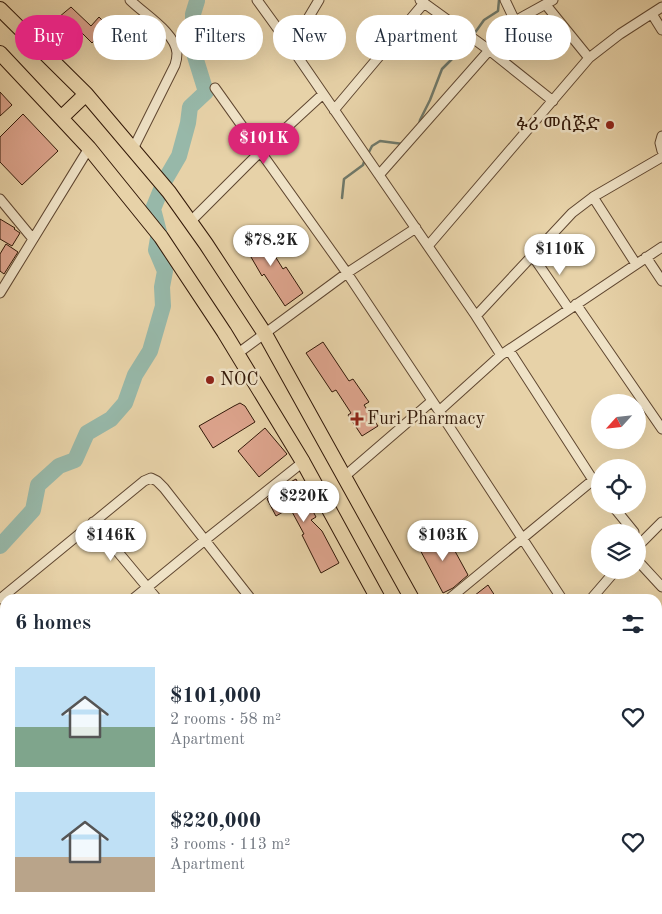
<!DOCTYPE html>
<html lang="en">
<head>
<meta charset="utf-8">
<style>
  body { margin:0; font-family:"Old Standard TT","Noto Serif Ethiopic",serif; background:#f2f2f3; color:#1f2937; height:100vh; display:flex; flex-direction:column; font-size:19px; white-space:nowrap }
  * { box-sizing:border-box; margin:0 }
  p { font-size:16px; color:#747a83 }
  .icon { flex:none; width:28px; height:28px; fill:none; stroke:currentColor; stroke-width:2; stroke-linecap:round; stroke-linejoin:round }
  .map { position:relative; flex:1; overflow:hidden }
  .drawer { position:absolute; left:0px; top:594px; width:662px; height:321px; display:flex; flex-direction:column; background:#fff; border-radius:15px 15px 0 0; box-shadow:0 5px 20px #0002 }
  .drawer>* { flex:none }
  .hud { position:absolute; left:15px; top:15px; width:632px; height:45px; display:flex; gap:10px }
  .needle { width:32px; rotate:243deg }
  .tools { position:absolute; left:591px; top:394px; display:grid; gap:10px }
  .tools a { display:grid; place-items:center; width:55px; height:55px; border-radius:50%; background:#fff; box-shadow:0 5px 20px #0002; font-size:25px }
  .price { position:absolute; translate:-50% -42px; padding:0 11px; border-radius:18px; background:#fff; color:#222; font-size:16px; line-height:32px; filter:drop-shadow(0 1px 2px #0008) }
  .price::after { content:''; position:absolute; left:50%; top:30px; width:15px; height:11px; margin-left:-8px; background:inherit; clip-path:polygon(0 0,100% 0,50% 100%) }
  .price.current { background:#db2777; color:#fff }
  ul { padding:0; list-style:none }
  li { display:flex; align-items:center; gap:15px; height:125px; padding:0 15px }
  li span { display:grid; place-items:center; flex:none; width:140px; height:100px; border-radius:0px; color:#555 }
  li>.icon { margin-inline-start:auto }
  span .icon { width:60px; height:60px; fill:#fffc; stroke-width:1 }
  li b { font-size:21px }
  h2 { display:flex; justify-content:space-between; align-items:center; height:60px; padding:0 15px; font-size:21px }
  .tag { padding:0 18px; border-radius:22px; background:#fff; box-shadow:0 5px 20px #0002; font-size:18px; line-height:45px }
  .tag.current { background:#db2777; color:#fff }
  .map>svg:first-child { display:block }
  .lines { fill:none; stroke-linecap:round; stroke-linejoin:round }
  .stream { stroke:#6f7869; stroke-width:2.5 }
  .river { stroke:#97b8a9; stroke-width:16 }
  .building { fill:#dda48d; stroke:#321808 }
  .minor-casing { stroke:#5f4630; stroke-width:11 }
  .primary-casing { stroke:#321808; stroke-width:16 }
  .minor { stroke:#efe2c6; stroke-width:9 }
  .primary { stroke:#e7d2a8; stroke-width:14 }
  .poi-dot { fill:#8f2418; stroke:#efe2c6; stroke-width:2 }
  .labels { text-anchor:middle; dominant-baseline:central; stroke-width:5; stroke-linejoin:round; paint-order:stroke }
  .poi-label { font-size:18px; fill:#321808; stroke:#efe2c6; text-anchor:start }
</style>
</head>
<body>
<div class="map">
<svg width="662" height="914" viewBox="0 0 662 914">
  <rect width="100%" height="100%" fill="#e7d2a8"/>
  <filter id="stains"><feTurbulence type="fractalNoise" baseFrequency=".004" numOctaves="4"/><feColorMatrix values="0 0 0 0 .2 0 0 0 0 .09 0 0 0 0 .02 0 0 0 .5 -.17"/></filter>
  <radialGradient id="worn" r=".72"><stop offset=".6" stop-color="#630" stop-opacity="0"/><stop offset="1" stop-color="#630" stop-opacity=".3"/></radialGradient>
  <g class="lines">
    <!-- stream -->
    <path class="stream" d="M474,36V34L484,20L498,11L499,0
      M419,125L420,120L430,100L442,69L460,51L473,42
      M368,154L372,146L380,141L403,144
      M342,198L344,179L363,165L365,159"/>
    <!-- river -->
    <path class="river" d="M0,546L33,510L38,485L59,466L75,460L87,433L111,419L125,403L135,375L150,351L163,306L162,287L165,271L156,250L159,232L153,209L165,180L179,156L188,123L190,107L206,92L193,50V14L197,1V0"/>
  </g>
  <!-- building -->
  <path class="building" d="M71,7L91,26L99,17L108,26L92,43L74,25L70,29L59,17Z
    M0,92L12,105L0,116Z
    M23,114L58,151L22,185L0,162V137Z
    M0,219L15,228L14,229L20,233L12,246L0,239Z
    M257,227L283,269L286,267L303,293L285,306L264,274L262,276L240,238Z
    M6,244L18,252L4,274L0,271V254Z
    M323,342L349,381L353,379L369,402L364,405L378,426L362,436L348,415L351,413L336,390L332,392L306,353Z
    M240,403L245,406L255,422L213,448L199,426L234,406Z
    M265,428L287,454L259,477L238,451Z
    M296,479L316,517L311,520L322,531L339,563L321,573L302,535L304,534L290,508L276,516L267,499L283,486Z
    M444,531L468,575L453,588L443,593L418,546Z
    M488,585L497,599H470Z"/>
  <g class="lines">
    <defs>
      <path id="minor" d="M130,0C144,14 176,33 177,53C177,57 176,62 175,65L133,149
        M257,0L291,47L476,316L572,213L593,197L662,157
        M420,0L489,50L553,101
        M505,0L515,21L553,0
        M546,5L589,58
        M652,14L662,30
        M291,47L319,0
        M215,88L347,273L439,411L562,599
        M334,110L424,3
        M662,136L660,143L662,151
        M379,175L515,21
        M593,197L636,264
        M0,199L33,239
        M190,222L260,152L323,94
        M428,246L589,58L620,34L662,7
        M532,255L569,309
        M646,257L662,281
        M0,293L89,148
        M576,304L662,429
        M476,316L501,355
        M509,350L593,480L600,489
        M237,354L347,273L416,228
        M439,411L501,355L662,247
        M345,476L432,401
        M612,505L634,532
        M93,522L157,599
        M638,546L662,522
        M638,561L662,587
        M0,599L144,481L151,478L157,481L164,488L251,599
        M133,599L205,540L303,462
        M449,599L593,480
        M591,599L616,570
        M0,707L5,703
        M658,775L662,773
        M0,793L5,799
        M658,841L662,851
        M0,910L5,904
        M154,910L156,914
        M345,910L352,914
        M76,914L77,910
        M203,914L210,910"/>
      <path id="primary" d="M0,9L86,94L169,192L206,244L265,334L412,599
        M0,53L61,118L89,148L161,237L224,332L303,462L378,599
        M61,118L86,94
        M550,910L553,914
        M587,910L589,914"/>
    </defs>
    <!-- minor casing -->
    <use href="#minor" class="minor-casing"/>
    <!-- primary casing -->
    <use href="#primary" class="primary-casing"/>
    <!-- minor -->
    <use href="#minor" class="minor"/>
    <!-- primary -->
    <use href="#primary" class="primary"/>
  </g>
  <!-- markers -->
  <g class="poi-dot">
    <circle cx="610" cy="125" r="5"/>
    <circle cx="210" cy="380" r="5"/>
    <path d="M354.5 411.5h5v5h5v5h-5v5h-5v-5h-5v-5h5z"/>
  </g>
  <g class="labels">
    <!-- poi labels -->
    <g class="poi-label">
      <text x="600" y="125" text-anchor="end">ፉሪ መስጅድ</text>
      <text x="220" y="380">NOC</text>
      <text x="367" y="419">Furi Pharmacy</text>
    </g>
  </g>
  <rect width="100%" height="100%" filter="url(#stains)"/>
  <rect width="100%" height="100%" fill="url(#worn)"/>
</svg>
<div class="tools">
<a><svg class="needle" viewBox="-14 -14 28 28"><path d="M0-13l5 13h-10z" fill="#e53935"/><path d="M0 13l5-13h-10z" fill="#747a83"/></svg></a>
<a><svg class="icon" aria-label="locate" viewBox="0 0 24 24"><circle cx="12" cy="12" r="6"/><path d="M12 2v4M12 18v4M2 12h4M18 12h4"/></svg></a>
<a><svg class="icon" aria-label="layers" viewBox="0 0 24 24"><path d="M12 4l9 5-9 5-9-5zM3 14l9 5 9-5"/></svg></a>
</div>
<b class="price current" style="left:264px;top:165px">$101K</b>
<b class="price" style="left:271px;top:267px">$78.2K</b>
<b class="price" style="left:560px;top:276px">$110K</b>
<b class="price" style="left:304px;top:523px">$220K</b>
<b class="price" style="left:111px;top:562px">$146K</b>
<b class="price" style="left:443px;top:562px">$103K</b>
<div class="hud">
<a class="tag current">Buy</a>
<a class="tag">Rent</a>
<a class="tag">Filters</a>
<a class="tag">New</a>
<a class="tag">Apartment</a>
<a class="tag">House</a>
</div>
<section class="drawer">
<h2>6 homes<svg class="icon" aria-label="filters" viewBox="0 0 24 24"><path d="M4 7h16M4 17h16"/><circle cx="9" cy="7" r="2"/><circle cx="15" cy="17" r="2"/></svg></h2>
<ul>
<li><span style="background:linear-gradient(#bfe0f5 60%,#7fa58c 0)"><svg class="icon" aria-label="home" viewBox="0 0 24 24"><path d="M3 11l9-7 9 7M6 9v11h12V9"/></svg></span><div><b>$101,000</b><p>2 rooms · 58 m²</p><p>Apartment</p></div><svg class="icon" aria-label="heart" viewBox="0 0 24 24"><path d="M12 20l-8-8c-3-5 5-10 8-4 3-6 11-1 8 4z"/></svg></li>
<li><span style="background:linear-gradient(#bfe0f5 65%,#b9a48a 0)"><svg class="icon" aria-label="home" viewBox="0 0 24 24"><path d="M3 11l9-7 9 7M6 9v11h12V9"/></svg></span><div><b>$220,000</b><p>3 rooms · 113 m²</p><p>Apartment</p></div><svg class="icon" aria-label="heart" viewBox="0 0 24 24"><path d="M12 20l-8-8c-3-5 5-10 8-4 3-6 11-1 8 4z"/></svg></li>
</ul>
</section>
</div>
</body>
</html>
